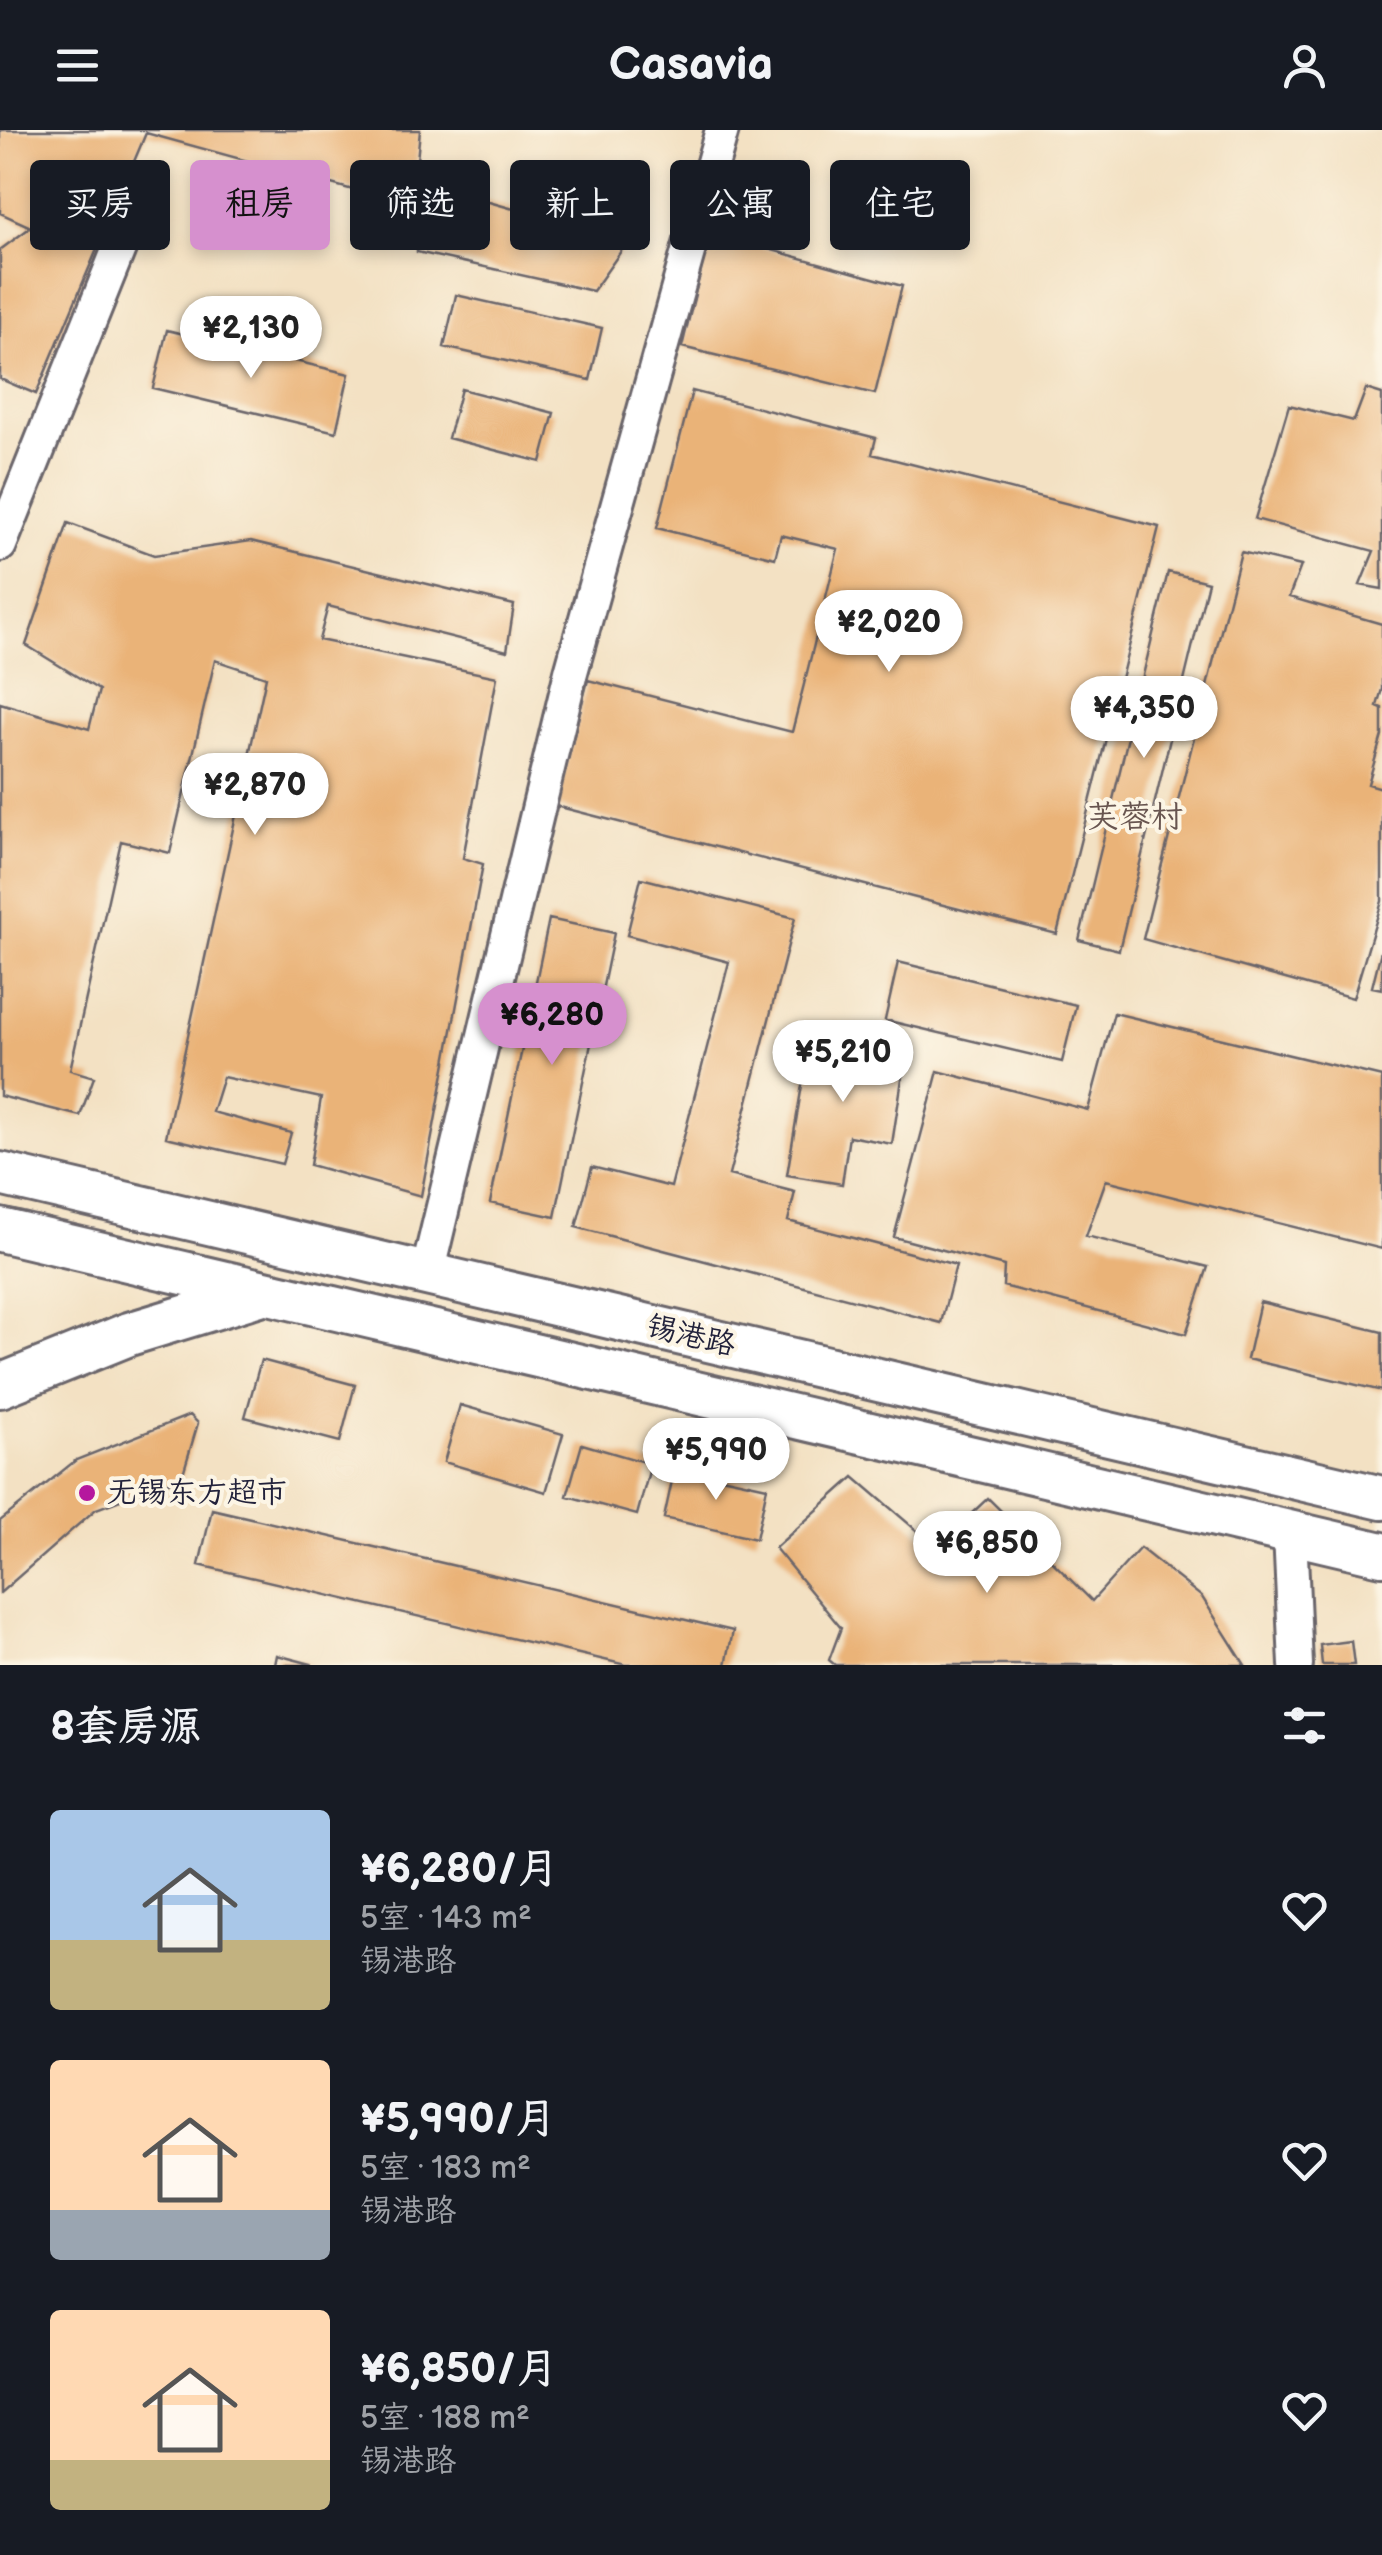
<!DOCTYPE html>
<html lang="zh">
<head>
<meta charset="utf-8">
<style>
  body { margin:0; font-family:"Balsamiq Sans","LXGW WenKai TC",sans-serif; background:#20242c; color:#f1f3f6; height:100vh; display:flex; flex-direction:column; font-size:38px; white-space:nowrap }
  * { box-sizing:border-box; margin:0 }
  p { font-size:32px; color:#9ea1a6 }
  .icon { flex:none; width:55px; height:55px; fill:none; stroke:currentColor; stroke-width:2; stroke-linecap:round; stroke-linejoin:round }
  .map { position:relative; height:1535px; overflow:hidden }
  .sheet { display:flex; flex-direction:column; background:#171b24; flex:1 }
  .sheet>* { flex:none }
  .hud { position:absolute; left:30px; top:30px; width:1322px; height:90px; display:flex; gap:20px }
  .price { position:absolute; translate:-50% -85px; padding:0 22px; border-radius:35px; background:#fff; color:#222; font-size:32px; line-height:65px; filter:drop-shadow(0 2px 5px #0008) }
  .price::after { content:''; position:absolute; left:50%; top:60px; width:30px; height:22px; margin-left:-15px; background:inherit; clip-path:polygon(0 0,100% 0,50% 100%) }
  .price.selected { background:#d690ce; color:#111 }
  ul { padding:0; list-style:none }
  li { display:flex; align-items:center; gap:30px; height:250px; padding:0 50px }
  li span { display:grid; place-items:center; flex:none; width:280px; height:200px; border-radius:10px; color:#555 }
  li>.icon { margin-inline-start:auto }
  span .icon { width:120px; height:120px; fill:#fffc; stroke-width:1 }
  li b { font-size:42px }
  h2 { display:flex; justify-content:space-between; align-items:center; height:120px; padding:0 50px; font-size:42px }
  .pill { padding:0 35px; border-radius:10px; background:#171b24; box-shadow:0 5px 15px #0003; font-size:35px; line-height:90px }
  .pill.selected { background:#d690ce; color:#111 }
  header { display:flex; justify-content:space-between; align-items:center; height:130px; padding:0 50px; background:#171b24; font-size:45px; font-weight:600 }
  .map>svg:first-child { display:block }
  .building { fill:#eab378 }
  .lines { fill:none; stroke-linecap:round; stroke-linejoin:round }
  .minor-casing { stroke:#6b656b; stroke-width:38 }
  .major-casing { stroke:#6b656b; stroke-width:48 }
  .minor { stroke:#fff; stroke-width:32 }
  .major { stroke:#fff; stroke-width:42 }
  .poi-dot { fill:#b5179e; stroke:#fcf5e5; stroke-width:4 }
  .labels { text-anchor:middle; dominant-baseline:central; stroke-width:8; stroke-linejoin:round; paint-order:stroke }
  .street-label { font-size:30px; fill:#22223b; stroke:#fcf5e5 }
  .poi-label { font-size:30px; fill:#22223b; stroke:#fcf5e5; text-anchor:start }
  .neighbourhood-label { font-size:32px; fill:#685550; stroke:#fcf5e5 }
</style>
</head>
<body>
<header><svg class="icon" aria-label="menu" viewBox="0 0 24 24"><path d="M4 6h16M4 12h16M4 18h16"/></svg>Casavia<svg class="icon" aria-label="person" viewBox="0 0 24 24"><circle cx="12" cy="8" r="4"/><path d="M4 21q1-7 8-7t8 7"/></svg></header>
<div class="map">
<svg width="1382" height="1535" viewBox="0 0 1382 1535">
  <rect width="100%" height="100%" fill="#fcf5e5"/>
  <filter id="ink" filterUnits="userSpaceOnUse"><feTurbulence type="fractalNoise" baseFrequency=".01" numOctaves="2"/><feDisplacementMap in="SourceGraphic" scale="20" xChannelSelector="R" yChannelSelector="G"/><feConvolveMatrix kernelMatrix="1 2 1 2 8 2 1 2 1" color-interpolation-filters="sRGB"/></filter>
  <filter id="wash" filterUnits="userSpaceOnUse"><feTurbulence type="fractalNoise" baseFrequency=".0048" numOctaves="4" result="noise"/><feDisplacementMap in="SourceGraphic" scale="40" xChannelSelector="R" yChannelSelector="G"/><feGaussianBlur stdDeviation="2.25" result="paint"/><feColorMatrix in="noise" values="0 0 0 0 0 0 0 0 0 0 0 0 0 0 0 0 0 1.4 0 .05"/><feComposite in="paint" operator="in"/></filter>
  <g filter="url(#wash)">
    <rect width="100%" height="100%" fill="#f3e1c3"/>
    <g id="blocks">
      <!-- building -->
      <path class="building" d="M0,0H420L415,51L563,93L581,62L647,84L593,161L417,122L415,77L146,3L36,264L0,249V120L31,97L0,83Z
        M710,103L902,156L875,264L682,217Z
        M456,165L602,198L590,250L444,217Z
        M167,200L349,244L336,302L153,258Z
        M461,259L554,283L541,332L448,308Z
        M1366,259L1382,264V459L1360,455L1374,421L1255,389L1289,275L1354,291Z
        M692,261L876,308L872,324L1159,397L1057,804L556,676L588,550L792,602L838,419L781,405L775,428L657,398Z
        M68,393L154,425L251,411L514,475L507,521L328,476L319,510L497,547L463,728L483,734L421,1066L310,1035L321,968L223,947L212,982L291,1003L282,1034L166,1007L266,547L215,530L170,723L121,711L70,940L94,947L80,986L0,966V573L89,599L99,560L26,515Z
        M1241,422L1301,436L1289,467L1382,494V559L1377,576L1382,578V605L1368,654L1382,658V771L1353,868L1143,809Z
        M1168,442L1208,452L1119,820L1079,810Z
        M641,748L795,788L729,1045L795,1062L788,1091L956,1135L941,1193L576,1097L592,1037L671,1057L729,832L627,805Z
        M549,789L614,803L555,1087L490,1073Z
        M1381,821L1382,822V859L1372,857Z
        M898,832L1076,875L1062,932L885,890Z
        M1114,883L1382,947V1119L1106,1050L1086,1106L1208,1137L1186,1204L1003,1156L1004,1136L894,1107L938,941L1088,980Z
        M810,907L906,923L892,1014L849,1006L842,1054L787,1045Z
        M1260,1172L1382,1202V1261L1247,1229Z
        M261,1230L355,1255L340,1312L245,1287Z
        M460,1275L563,1304L546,1362L444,1332Z
        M190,1285L198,1293L182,1347L96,1379L0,1463V1391L76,1330Z
        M582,1314L651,1334L637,1385L567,1366Z
        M675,1337L767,1357L756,1409L664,1388Z
        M854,1347L936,1417L988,1368L1092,1471L1140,1418L1202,1467L1245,1535H835L829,1530L841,1498L775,1418Z
        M212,1379L733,1501L726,1535H626L199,1435Z
        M1351,1511L1354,1535H1322L1320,1515Z
        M277,1525L311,1534L310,1535H275Z"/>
    </g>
  </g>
  <g filter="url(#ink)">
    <use href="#blocks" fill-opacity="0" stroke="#6b656b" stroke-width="2.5"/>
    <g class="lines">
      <defs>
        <path id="minor" d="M0,415L126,101
          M427,1144L571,542L722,0
          M1290,1403L1296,1535"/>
        <path id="major" d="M0,1044L1382,1368
          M0,1100L1382,1424
          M0,1256L129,1204L263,1163"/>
      </defs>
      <!-- minor casing -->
      <use href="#minor" class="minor-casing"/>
      <!-- major casing -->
      <use href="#major" class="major-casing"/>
      <!-- minor -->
      <use href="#minor" class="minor"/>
      <!-- major -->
      <use href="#major" class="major"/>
    </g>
  </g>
  <!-- markers -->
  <circle class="poi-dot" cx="87" cy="1363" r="10"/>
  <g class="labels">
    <!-- street labels -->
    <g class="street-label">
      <text transform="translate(691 1206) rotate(13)">锡港路</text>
    </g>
    <!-- poi labels -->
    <g class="poi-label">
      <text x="107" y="1363">无锡东方超市</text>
    </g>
    <!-- neighbourhood labels -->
    <g class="neighbourhood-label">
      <text x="1135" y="687">芙蓉村</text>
    </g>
  </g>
</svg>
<b class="price" style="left:251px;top:251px">¥2,130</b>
<b class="price" style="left:889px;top:545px">¥2,020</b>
<b class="price" style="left:1144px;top:631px">¥4,350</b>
<b class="price" style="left:255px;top:708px">¥2,870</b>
<b class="price selected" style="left:552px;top:938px">¥6,280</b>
<b class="price" style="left:843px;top:975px">¥5,210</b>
<b class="price" style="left:716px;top:1373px">¥5,990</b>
<b class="price" style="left:987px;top:1466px">¥6,850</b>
<div class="hud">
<a class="pill">买房</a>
<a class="pill selected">租房</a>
<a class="pill">筛选</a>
<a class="pill">新上</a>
<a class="pill">公寓</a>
<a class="pill">住宅</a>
</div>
</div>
<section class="sheet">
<h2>8套房源<svg class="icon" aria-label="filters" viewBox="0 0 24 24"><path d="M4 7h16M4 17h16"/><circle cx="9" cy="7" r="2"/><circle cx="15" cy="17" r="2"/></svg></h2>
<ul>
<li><span style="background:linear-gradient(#a9c7e8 65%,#c2b280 0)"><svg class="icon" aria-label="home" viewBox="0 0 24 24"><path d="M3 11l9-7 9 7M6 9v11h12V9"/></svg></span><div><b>¥6,280/月</b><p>5室 · 143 m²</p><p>锡港路</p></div><svg class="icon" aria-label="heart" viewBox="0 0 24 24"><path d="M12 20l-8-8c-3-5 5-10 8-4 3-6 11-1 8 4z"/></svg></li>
<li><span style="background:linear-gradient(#ffd9b3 75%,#9aa5b1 0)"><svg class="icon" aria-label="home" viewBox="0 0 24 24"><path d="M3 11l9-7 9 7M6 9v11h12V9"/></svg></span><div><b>¥5,990/月</b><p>5室 · 183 m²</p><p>锡港路</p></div><svg class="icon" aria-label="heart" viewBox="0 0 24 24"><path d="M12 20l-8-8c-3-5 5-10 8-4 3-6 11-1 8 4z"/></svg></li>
<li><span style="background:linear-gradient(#ffd9b3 75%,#c2b280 0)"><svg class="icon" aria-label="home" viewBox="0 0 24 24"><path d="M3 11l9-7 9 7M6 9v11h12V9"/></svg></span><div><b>¥6,850/月</b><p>5室 · 188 m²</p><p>锡港路</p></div><svg class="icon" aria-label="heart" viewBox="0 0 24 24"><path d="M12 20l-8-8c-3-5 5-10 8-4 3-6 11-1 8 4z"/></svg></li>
</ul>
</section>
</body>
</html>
